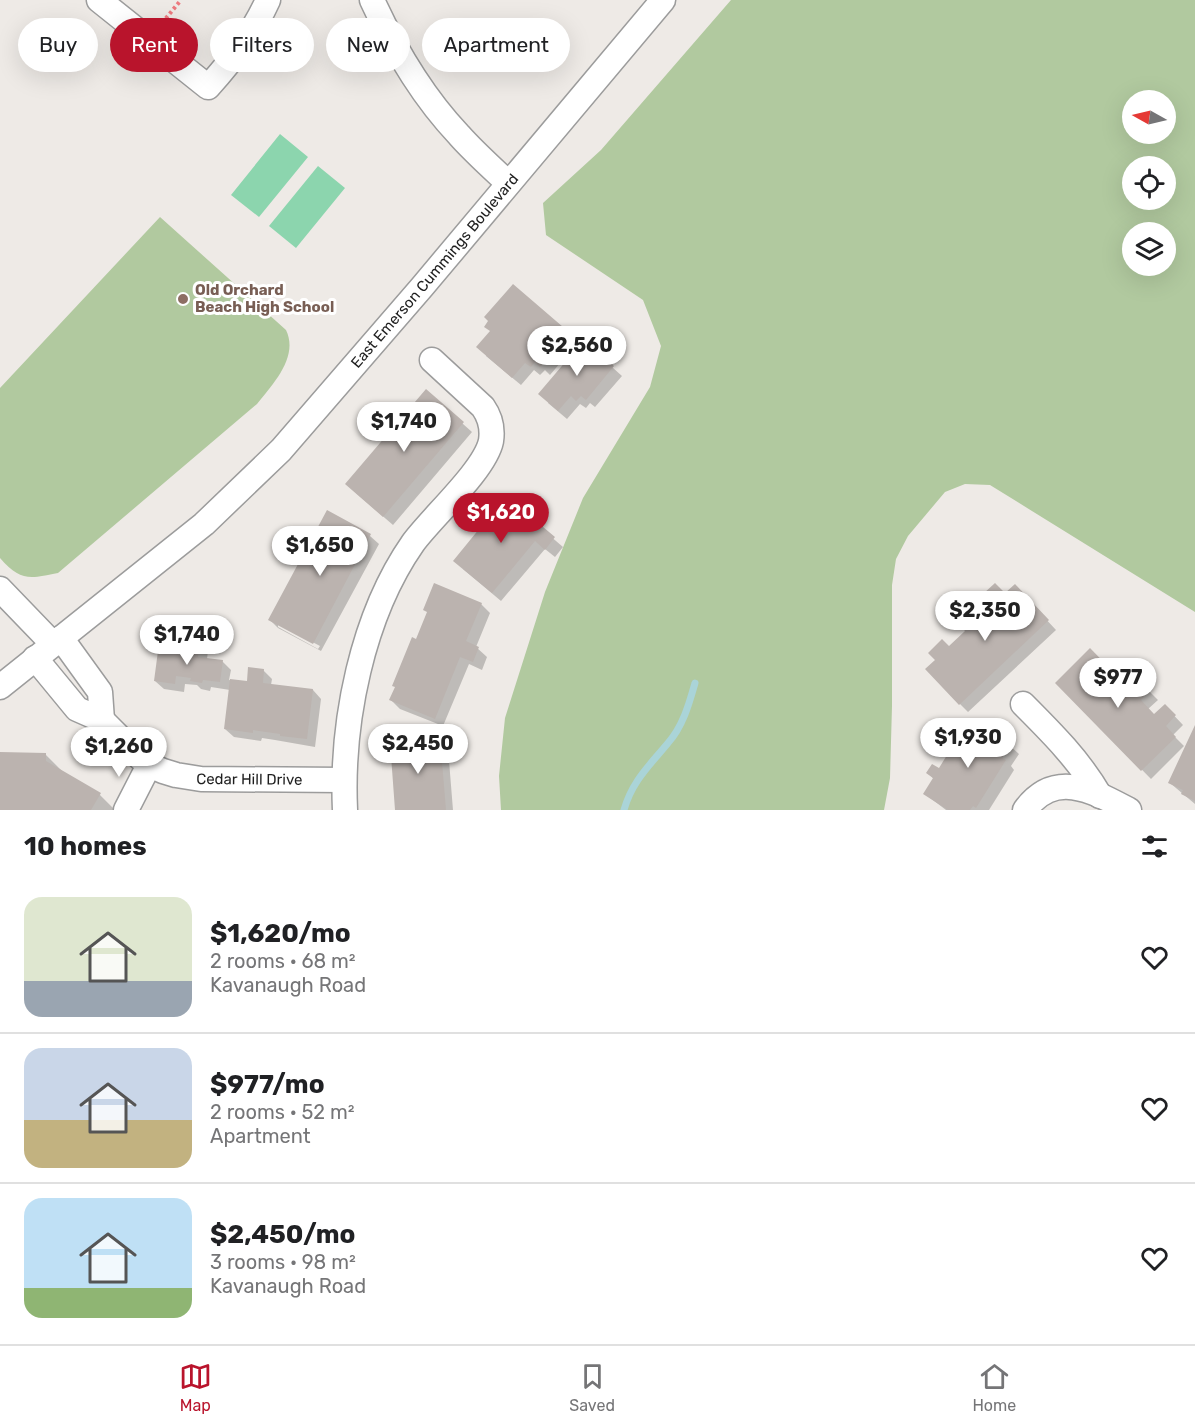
<!DOCTYPE html>
<html lang="en">
<head>
<meta charset="utf-8">
<style>
  body { margin:0; font-family:Rubik,sans-serif; background:#f6f6f6; color:#202124; height:100vh; display:flex; flex-direction:column; font-size:22px; white-space:nowrap }
  * { box-sizing:border-box; margin:0 }
  p { font-size:20px; color:#757577 }
  .icon { flex:none; width:33px; height:33px; fill:none; stroke:currentColor; stroke-width:2; stroke-linecap:round; stroke-linejoin:round }
  .map { position:relative; height:810px; overflow:hidden }
  .details { display:flex; flex-direction:column; background:#fff; flex:1 }
  .details>* { flex:none }
  .top-card { position:absolute; left:18px; top:18px; width:600px; height:54px; display:flex; gap:12px }
  .needle { width:39px; rotate:278deg }
  .tools { position:absolute; left:1122px; top:90px; display:grid; gap:12px }
  .tools a { display:grid; place-items:center; width:54px; height:54px; border-radius:50%; background:#fff; box-shadow:0 6px 24px #0002; font-size:30px }
  .price { position:absolute; translate:-50% -51px; padding:0 14px; border-radius:21px; background:#fff; color:#222; font-size:20px; line-height:39px; filter:drop-shadow(0 2px 3px #0008) }
  .price::after { content:''; position:absolute; left:50%; top:36px; width:18px; height:14px; margin-left:-9px; background:inherit; clip-path:polygon(0 0,100% 0,50% 100%) }
  .price.selected { background:#b9142c; color:#fff }
  ul { padding:0; list-style:none }
  li { display:flex; align-items:center; gap:18px; height:150px; padding:0 24px }
  li+li { border-top:2px solid #e0e0e0 }
  li span { display:grid; place-items:center; flex:none; width:168px; height:120px; border-radius:18px; color:#555 }
  li>.icon { margin-inline-start:auto }
  span .icon { width:72px; height:72px; fill:#fffc; stroke-width:1 }
  li b { font-size:26px }
  h2 { display:flex; justify-content:space-between; align-items:center; height:72px; padding:0 24px; font-size:26px }
  .tag { padding:0 21px; border-radius:27px; background:#fff; box-shadow:0 6px 24px #0002; font-size:21px; line-height:54px }
  .tag.selected { background:#b9142c; color:#fff }
  .menu { display:flex; justify-content:space-around; align-items:center; height:84px; border-top:2px solid #e0e0e0; background:#fff; font-size:16px; color:#757577 }
  .menu a { display:grid; justify-items:center; gap:3px }
  .menu .selected { color:#b9142c }
  .map>svg:first-child { display:block }
  .forest { fill:#b1c99f; fill-rule:evenodd }
  .pitch { fill:#8cd5ae }
  .shadow { fill:#0003; fill-rule:evenodd }
  .lines { fill:none; stroke-linecap:round; stroke-linejoin:round }
  .stream { stroke:#aad4d8; stroke-width:7 }
  .building { fill:#bbb3af }
  .minor-casing { stroke:#9c9c9c; stroke-width:27 }
  .path { stroke:#ec797e; stroke-width:4; stroke-dasharray:3 3; stroke-linecap:butt }
  .minor { stroke:#fff; stroke-width:24 }
  .education-dot { fill:#8d6e63; stroke:#fff; stroke-width:2 }
  .labels { text-anchor:middle; dominant-baseline:central; stroke-width:6; stroke-linejoin:round; paint-order:stroke }
  .street-label { font-size:15px; fill:#1f1f1f; stroke:#fff }
  .education-label { font-size:15px; font-weight:bold; fill:#785e54; stroke:#fff; text-anchor:start }
</style>
</head>
<body>
<div class="map">
<svg width="1195" height="810" viewBox="0 0 1195 810">
  <rect width="100%" height="100%" fill="#eeeae6"/>
  <!-- forest -->
  <path class="forest" d="M731,0H1195V612L990,485L965,484L945,492L908,536L896,559L892,585V706L890,778L884,810H501L499,776L505,718L545,592L583,498L650,387L661,346L643,300L546,235L543,203L601,150ZM1132,100H1166V134H1132ZM1132,166H1166V200H1132ZM1132,232H1166V266H1132Z
    M160,217L286,330C299,357 273,384 257,404L58,573C29,579 20,581 0,558V388Z"/>
  <!-- pitch -->
  <path class="pitch" d="M280,134L308,157L259,217L231,195Z
    M318,166L345,188L296,248L269,226Z"/>
  <!-- shadow -->
  <path class="shadow" d="M513,286L577,343L550,375L545,370L540,375L534,370L521,385L486,356L491,332Z
    M584,342L622,376L595,407L590,403L586,408L580,404L567,419L548,403Z
    M426,391L472,432L393,525L356,493Z
    M506,498L563,547L555,557L545,549L501,601L463,569Z
    M327,512L370,536L379,544L321,651L278,628L270,620ZM278,624L320,646L318,649L278,627Z
    M1015,586L1056,630L968,712L960,704L949,648Z
    M481,604L490,613L476,647L487,657L482,670L469,664L443,726L400,709L391,700L417,640Z
    M200,643L208,651L207,659L222,661L231,670L229,680L248,682L263,670L272,679L271,685L313,690L321,699L315,747L275,740L262,738L261,741L234,737L225,729L230,690L211,687L210,691L201,689L197,685L185,684L184,692L164,689L155,681Z
    M1057,683L1129,690L1147,689L1158,700L1148,709L1154,716L1165,706L1183,725L1173,735L1184,746L1151,779Z
    M1195,729V804L1170,783Z
    M440,740L448,748L453,810H397Z
    M1010,746L1019,754L1011,766L1014,770L989,810H946L925,794L934,779L928,773Z
    M0,753L46,755L63,772L100,795L115,810H0Z"/>
  <g class="lines">
    <!-- stream -->
    <path class="stream" d="M624,810C632,781 650,765 668,743C683,726 689,704 695,683"/>
  </g>
  <!-- building -->
  <path class="building" d="M513,284L570,333L540,367L535,362L531,367L525,363L512,378L476,347L490,331L484,327L488,321L484,317Z
    M584,340L614,366L586,400L581,396L576,401L571,396L558,411L538,394Z
    M426,389L464,422L383,517L345,484Z
    M506,496L555,537L545,550L535,541L492,593L453,561Z
    M327,510L371,534L313,644L268,620Z
    M434,583L482,603L466,641L479,647L473,662L460,657L435,719L389,700L395,687L392,686L412,637L416,639L427,612L423,610Z
    M995,583L1005,593L1015,584L1049,620L959,705L925,669L935,660L928,653L942,639L949,646L965,631L956,621L968,610L978,620L993,605L983,594Z
    M186,639L200,641L198,657L223,660L220,682L203,680L202,683L190,681L191,678L176,676L175,684L154,681L158,651L184,655Z
    M1090,648L1129,688L1139,678L1150,690L1141,700L1154,714L1165,704L1176,715L1166,726L1176,737L1141,771L1055,683Z
    M248,667L264,669L263,683L313,689L307,739L280,736V734L266,732L253,730V733L224,729L230,679L247,681Z
    M970,718L1011,744L1002,758L1006,760L976,808L973,806L970,810H948L923,794L933,778L926,773L932,764L939,768Z
    M1195,725V801L1181,794L1183,790L1168,783Z
    M440,738L446,810H395L390,742Z
    M0,752L46,753V761L101,793L91,810H0Z"/>
  <g class="lines">
    <defs>
      <g id="minor">
        <path d="M99,0L208,87C232,61 253,33 268,0"/>
        <path d="M372,0C394,48 423,97 459,135C474,152 492,168 508,183"/>
        <path d="M0,589L53,644"/>
        <path d="M61,638L100,692L102,720"/>
        <path id="s1" d="M35,658L77,709L102,720L137,755L149,765L163,771L176,775L201,779L343,780"/>
        <path id="s2" d="M0,687L204,524L281,450L422,287L663,0"/>
        <path d="M1023,704C1052,733 1080,761 1100,796"/>
        <path d="M126,810L149,765"/>
        <path d="M345,810C341,722 362,616 413,543C432,517 485,470 491,441C493,428 490,417 483,407L432,360"/>
        <path d="M1025,810C1055,769 1093,791 1129,810"/>
      </g>
    </defs>
    <!-- minor casing -->
    <use href="#minor" class="minor-casing"/>
    <!-- path -->
    <path class="path" d="M162,23L181,0"/>
    <!-- minor -->
    <use href="#minor" class="minor"/>
  </g>
  <!-- markers -->
  <circle class="education-dot" cx="183" cy="299" r="6"/>
  <g class="labels">
    <!-- street labels -->
    <g class="street-label">
      <text stroke="none"><textPath href="#s2" startOffset="604">East Emerson Cummings Boulevard</textPath></text>
      <text stroke="none"><textPath href="#s1" startOffset="261">Cedar Hill Drive</textPath></text>
    </g>
    <!-- education labels -->
    <g class="education-label">
      <text x="195" y="290">Old Orchard<tspan x="195" dy="17">Beach High School</tspan></text>
    </g>
  </g>
</svg>
<div class="tools">
<a><svg class="needle" viewBox="-14 -14 28 28"><path d="M0-13l5 13h-10z" fill="#e53935"/><path d="M0 13l5-13h-10z" fill="#757577"/></svg></a>
<a><svg class="icon" aria-label="locate" viewBox="0 0 24 24"><circle cx="12" cy="12" r="6"/><path d="M12 2v4M12 18v4M2 12h4M18 12h4"/></svg></a>
<a><svg class="icon" aria-label="layers" viewBox="0 0 24 24"><path d="M12 4l9 5-9 5-9-5zM3 14l9 5 9-5"/></svg></a>
</div>
<b class="price" style="left:577px;top:377px">$2,560</b>
<b class="price" style="left:404px;top:453px">$1,740</b>
<b class="price selected" style="left:501px;top:544px">$1,620</b>
<b class="price" style="left:320px;top:577px">$1,650</b>
<b class="price" style="left:985px;top:642px">$2,350</b>
<b class="price" style="left:187px;top:666px">$1,740</b>
<b class="price" style="left:1118px;top:709px">$977</b>
<b class="price" style="left:968px;top:769px">$1,930</b>
<b class="price" style="left:418px;top:775px">$2,450</b>
<b class="price" style="left:119px;top:778px">$1,260</b>
<div class="top-card">
<a class="tag">Buy</a>
<a class="tag selected">Rent</a>
<a class="tag">Filters</a>
<a class="tag">New</a>
<a class="tag">Apartment</a>
</div>
</div>
<section class="details">
<h2>10 homes<svg class="icon" aria-label="filters" viewBox="0 0 24 24"><path d="M4 7h16M4 17h16"/><circle cx="9" cy="7" r="2"/><circle cx="15" cy="17" r="2"/></svg></h2>
<ul>
<li><span style="background:linear-gradient(#dfe7d0 70%,#9aa5b1 0)"><svg class="icon" aria-label="home" viewBox="0 0 24 24"><path d="M3 11l9-7 9 7M6 9v11h12V9"/></svg></span><div><b>$1,620/mo</b><p>2 rooms · 68 m²</p><p>Kavanaugh Road</p></div><svg class="icon" aria-label="heart" viewBox="0 0 24 24"><path d="M12 20l-8-8c-3-5 5-10 8-4 3-6 11-1 8 4z"/></svg></li>
<li><span style="background:linear-gradient(#c9d6e8 60%,#c2b280 0)"><svg class="icon" aria-label="home" viewBox="0 0 24 24"><path d="M3 11l9-7 9 7M6 9v11h12V9"/></svg></span><div><b>$977/mo</b><p>2 rooms · 52 m²</p><p>Apartment</p></div><svg class="icon" aria-label="heart" viewBox="0 0 24 24"><path d="M12 20l-8-8c-3-5 5-10 8-4 3-6 11-1 8 4z"/></svg></li>
<li><span style="background:linear-gradient(#bfe0f5 75%,#8fb573 0)"><svg class="icon" aria-label="home" viewBox="0 0 24 24"><path d="M3 11l9-7 9 7M6 9v11h12V9"/></svg></span><div><b>$2,450/mo</b><p>3 rooms · 98 m²</p><p>Kavanaugh Road</p></div><svg class="icon" aria-label="heart" viewBox="0 0 24 24"><path d="M12 20l-8-8c-3-5 5-10 8-4 3-6 11-1 8 4z"/></svg></li>
</ul>
</section>
<nav class="menu">
<a class="selected"><svg class="icon" aria-label="map" viewBox="0 0 24 24"><path d="M3 6l6-2 6 2 6-2v14l-6 2-6-2-6 2zM9 4v14M15 6v14"/></svg>Map</a>
<a><svg class="icon" aria-label="saved" viewBox="0 0 24 24"><path d="M7 4h10v16l-5-4-5 4z"/></svg>Saved</a>
<a><svg class="icon" aria-label="home" viewBox="0 0 24 24"><path d="M3 11l9-7 9 7M6 9v11h12V9"/></svg>Home</a>
</nav>
</body>
</html>
